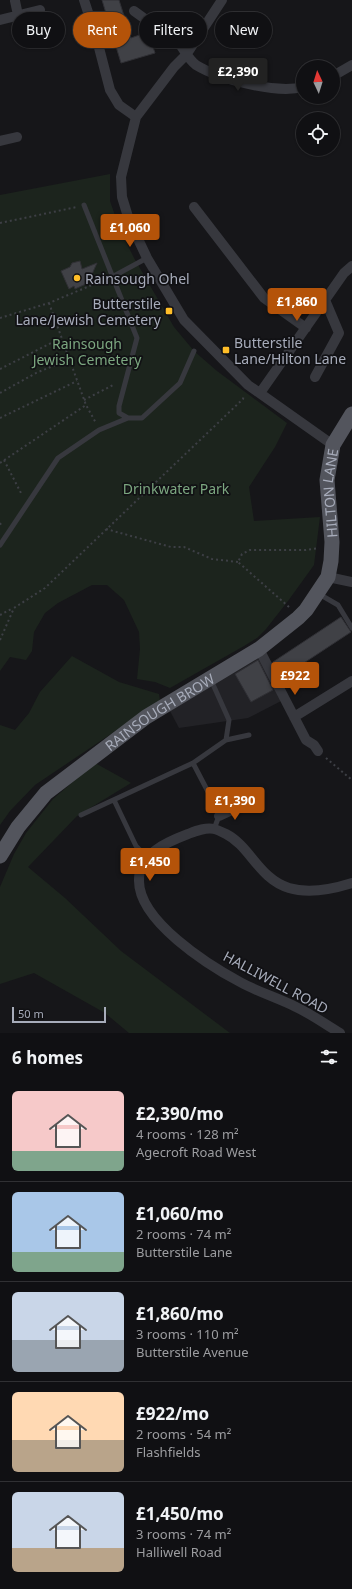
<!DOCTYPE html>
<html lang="en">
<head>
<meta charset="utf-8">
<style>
  body { margin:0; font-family:"Noto Sans",sans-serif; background:#1e1e21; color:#f1f3f6; height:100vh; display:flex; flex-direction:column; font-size:15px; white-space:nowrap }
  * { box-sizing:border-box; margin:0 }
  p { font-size:13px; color:#9c9da0 }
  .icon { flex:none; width:22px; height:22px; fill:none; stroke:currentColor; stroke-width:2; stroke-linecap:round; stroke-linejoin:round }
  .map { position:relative; height:1033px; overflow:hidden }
  .details { display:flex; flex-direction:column; background:#101013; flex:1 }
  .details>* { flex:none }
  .top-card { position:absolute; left:12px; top:12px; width:328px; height:36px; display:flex; gap:8px }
  .needle { width:26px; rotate:356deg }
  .tools { position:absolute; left:296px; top:60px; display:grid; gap:8px }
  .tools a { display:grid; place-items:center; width:44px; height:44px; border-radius:50%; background:#101013; box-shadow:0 1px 3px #0004,0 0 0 1px #303033; font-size:20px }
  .scale { position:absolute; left:12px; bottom:10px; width:94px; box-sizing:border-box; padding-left:4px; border:2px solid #a7acba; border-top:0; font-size:11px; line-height:14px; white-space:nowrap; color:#a7acba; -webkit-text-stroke:3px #111114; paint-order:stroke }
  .price { position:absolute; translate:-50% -34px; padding:0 9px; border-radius:4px; background:#b45309; color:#fff; font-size:13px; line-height:26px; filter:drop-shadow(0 1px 2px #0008) }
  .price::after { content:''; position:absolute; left:50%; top:24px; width:12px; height:9px; margin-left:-6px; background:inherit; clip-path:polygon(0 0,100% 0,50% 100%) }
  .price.selected { background:#222; color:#fff }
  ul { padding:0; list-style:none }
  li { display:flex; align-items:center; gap:12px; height:100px; padding:0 12px }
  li+li { border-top:1px solid #303033 }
  li span { display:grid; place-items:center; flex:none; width:112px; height:80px; border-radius:6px; color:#555 }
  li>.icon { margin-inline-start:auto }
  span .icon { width:48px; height:48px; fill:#fffc; stroke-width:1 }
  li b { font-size:17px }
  h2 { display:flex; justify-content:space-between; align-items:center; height:48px; padding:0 12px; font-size:17px }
  .chip { padding:0 14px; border-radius:18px; background:#101013; box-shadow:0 1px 3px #0004,0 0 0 1px #303033; font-size:14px; line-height:36px }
  .chip.selected { background:#b45309; color:#fff }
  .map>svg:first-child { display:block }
  .built { fill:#222226 }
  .green { fill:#1c241d }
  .building { fill:#404146; stroke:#303035 }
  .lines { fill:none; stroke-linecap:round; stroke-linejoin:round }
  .path { stroke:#3d3f45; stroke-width:2; stroke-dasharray:2 3; stroke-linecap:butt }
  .lane { stroke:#37383e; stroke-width:5 }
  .street { stroke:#37383e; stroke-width:10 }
  .primary { stroke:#53555d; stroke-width:15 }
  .poi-dot { fill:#ffbe28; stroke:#111114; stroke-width:1.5 }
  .labels { text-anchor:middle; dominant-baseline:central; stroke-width:3.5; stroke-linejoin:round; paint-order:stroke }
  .poi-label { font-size:14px; fill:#a7acba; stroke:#111114; text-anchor:start }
  .park-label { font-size:14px; fill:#7ca780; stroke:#111114 }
  .street-label { font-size:14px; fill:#a7acba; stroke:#111114 }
</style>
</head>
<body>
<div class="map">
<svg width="352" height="1033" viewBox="0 0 352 1033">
  <rect width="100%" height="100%" fill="#161619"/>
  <!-- built -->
  <path class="built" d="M260,657L283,700L248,718L179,728L170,711Z"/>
  <!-- green -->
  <path class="green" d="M110,174V201L120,230L134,258L174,327L194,351L217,371L287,423L275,447L249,487L254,521L320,517L314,565L288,601L266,629L257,638L244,646L170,688L155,682L137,679L140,649L139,632L124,600L107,585H92L58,603L45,613L34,632L32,651L26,660L10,657L0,671V195Z
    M72,656L119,682L159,694L160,701L35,785L10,811L0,825V725L15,730L29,713L40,692Z
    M95,763L131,783L77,816L28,867L65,898L121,951L230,1033H129L105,1013L34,973L0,984V887L14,854L26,833L53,799Z"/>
  <!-- building -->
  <path class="building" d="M102,0H119L131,38L148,32L155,53L121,63Z
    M80,261L82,269L97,263L88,283L75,289L74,286L69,289L61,271L70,267L72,263Z
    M341,617L351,632L281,678L273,662Z
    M258,660L273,690L251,702L235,674Z"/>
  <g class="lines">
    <!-- path -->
    <path class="path" d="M0,223L77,207
      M49,303L86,405L96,423
      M0,318L49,303L104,280
      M0,369L61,338
      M0,393L36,373L70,359
      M84,400L115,384
      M0,418L77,381
      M4,460L22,495
      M0,463L86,405
      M0,523L1,525
      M106,529L171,547H184L212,559L238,562
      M289,607L238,562L242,554L250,550H306L319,548
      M0,615L13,608
      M0,640L14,608L45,588L243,399L244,395
      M326,758L352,780"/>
    <!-- lane -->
    <path class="lane" d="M84,205L137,338L119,406V413L128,418H142L180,383L194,351
      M112,277L147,258
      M0,545L58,458L99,430L128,418
      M319,594L338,605L352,628
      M211,680L229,720L226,740
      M193,763L216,807L219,816L214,829
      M114,800L136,846L148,858
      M81,815L193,763L226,740L249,735"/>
    <!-- street -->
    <path class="street" d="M84,0L97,40L110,90L119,105L136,117
      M222,0L186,55L174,67L136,117L121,177L122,197L129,220L147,258L184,320L248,385L333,445
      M15,1L18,15
      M134,11C145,19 156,27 167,34C171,37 176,40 179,43C185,51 188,59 196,65C219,79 276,94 303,87
      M0,20L40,10
      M333,76L352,65
      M0,141L17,137
      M194,207L264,298L306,328
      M315,377L339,333L325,300
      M260,393L344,273L352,266
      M328,577L352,582
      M259,649L306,740L314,745L318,751
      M294,717L352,681
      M219,816L241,806
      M340,1033C325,1024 311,1014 296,1007C278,998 258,992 240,982C208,965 139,921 139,881C138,854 167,842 188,834C196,831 206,827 214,829C218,830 222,832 226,834C250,846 259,879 289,888C309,894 333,889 352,883"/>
    <!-- primary -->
    <path class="primary" id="s1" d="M0,856L18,827L46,793L146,717L259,649L298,618L306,610L328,577L331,561L332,542L327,480L333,445L352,414"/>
  </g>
  <!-- markers -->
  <g class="poi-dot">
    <circle cx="77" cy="278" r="4"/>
    <rect x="165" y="307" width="8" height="8" rx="2"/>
    <rect x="222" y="346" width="8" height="8" rx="2"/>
  </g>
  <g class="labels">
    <!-- poi labels -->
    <g class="poi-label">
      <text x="85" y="278">Rainsough Ohel</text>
      <text x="161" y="303" text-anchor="end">Butterstile<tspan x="161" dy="16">Lane/Jewish Cemetery</tspan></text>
      <text x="234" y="342">Butterstile<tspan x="234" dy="16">Lane/Hilton Lane</tspan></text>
    </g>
    <!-- park labels -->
    <g class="park-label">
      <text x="87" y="343">Rainsough<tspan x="87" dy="16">Jewish Cemetery</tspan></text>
      <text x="176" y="488">Drinkwater Park</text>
    </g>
    <!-- street labels -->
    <g class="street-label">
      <text stroke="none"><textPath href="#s1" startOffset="521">HILTON LANE</textPath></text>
      <text stroke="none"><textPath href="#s1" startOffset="218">RAINSOUGH BROW</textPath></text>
      <text transform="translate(276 982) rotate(28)">HALLIWELL ROAD</text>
    </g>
  </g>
</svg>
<div class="tools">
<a><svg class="needle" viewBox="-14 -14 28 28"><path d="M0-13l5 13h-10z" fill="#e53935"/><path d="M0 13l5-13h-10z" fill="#9c9da0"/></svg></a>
<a><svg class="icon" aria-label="locate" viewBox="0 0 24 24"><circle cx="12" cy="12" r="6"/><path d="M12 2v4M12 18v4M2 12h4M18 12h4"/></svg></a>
</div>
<div class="scale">50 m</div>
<b class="price selected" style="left:238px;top:92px">£2,390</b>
<b class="price" style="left:130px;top:248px">£1,060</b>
<b class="price" style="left:297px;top:322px">£1,860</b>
<b class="price" style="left:295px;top:696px">£922</b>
<b class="price" style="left:235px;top:821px">£1,390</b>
<b class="price" style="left:150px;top:882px">£1,450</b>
<div class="top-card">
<a class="chip">Buy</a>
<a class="chip selected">Rent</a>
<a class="chip">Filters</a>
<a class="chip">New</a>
</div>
</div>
<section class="details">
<h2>6 homes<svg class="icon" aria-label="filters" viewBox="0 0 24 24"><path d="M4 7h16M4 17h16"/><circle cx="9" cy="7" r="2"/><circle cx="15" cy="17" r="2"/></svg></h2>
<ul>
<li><span style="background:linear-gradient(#f6c9c9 75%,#7fa58c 0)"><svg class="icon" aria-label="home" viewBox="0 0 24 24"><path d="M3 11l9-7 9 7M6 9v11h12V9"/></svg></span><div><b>£2,390/mo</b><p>4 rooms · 128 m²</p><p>Agecroft Road West</p></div></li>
<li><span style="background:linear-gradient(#a9c7e8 75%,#7fa58c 0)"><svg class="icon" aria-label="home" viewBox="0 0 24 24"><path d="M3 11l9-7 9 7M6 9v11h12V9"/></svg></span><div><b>£1,060/mo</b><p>2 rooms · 74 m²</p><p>Butterstile Lane</p></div></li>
<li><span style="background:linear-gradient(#c9d6e8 60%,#9aa5b1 0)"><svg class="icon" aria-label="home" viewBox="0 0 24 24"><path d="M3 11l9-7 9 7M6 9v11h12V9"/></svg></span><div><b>£1,860/mo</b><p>3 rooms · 110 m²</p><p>Butterstile Avenue</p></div></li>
<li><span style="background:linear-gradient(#ffd9b3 60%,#b9a48a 0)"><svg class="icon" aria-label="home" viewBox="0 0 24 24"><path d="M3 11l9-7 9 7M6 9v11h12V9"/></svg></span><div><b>£922/mo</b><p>2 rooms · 54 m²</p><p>Flashfields</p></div></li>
<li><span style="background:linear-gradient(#c9d6e8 70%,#b9a48a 0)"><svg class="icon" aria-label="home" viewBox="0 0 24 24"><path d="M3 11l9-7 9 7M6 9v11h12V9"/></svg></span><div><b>£1,450/mo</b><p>3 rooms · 74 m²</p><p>Halliwell Road</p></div></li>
</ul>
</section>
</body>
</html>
